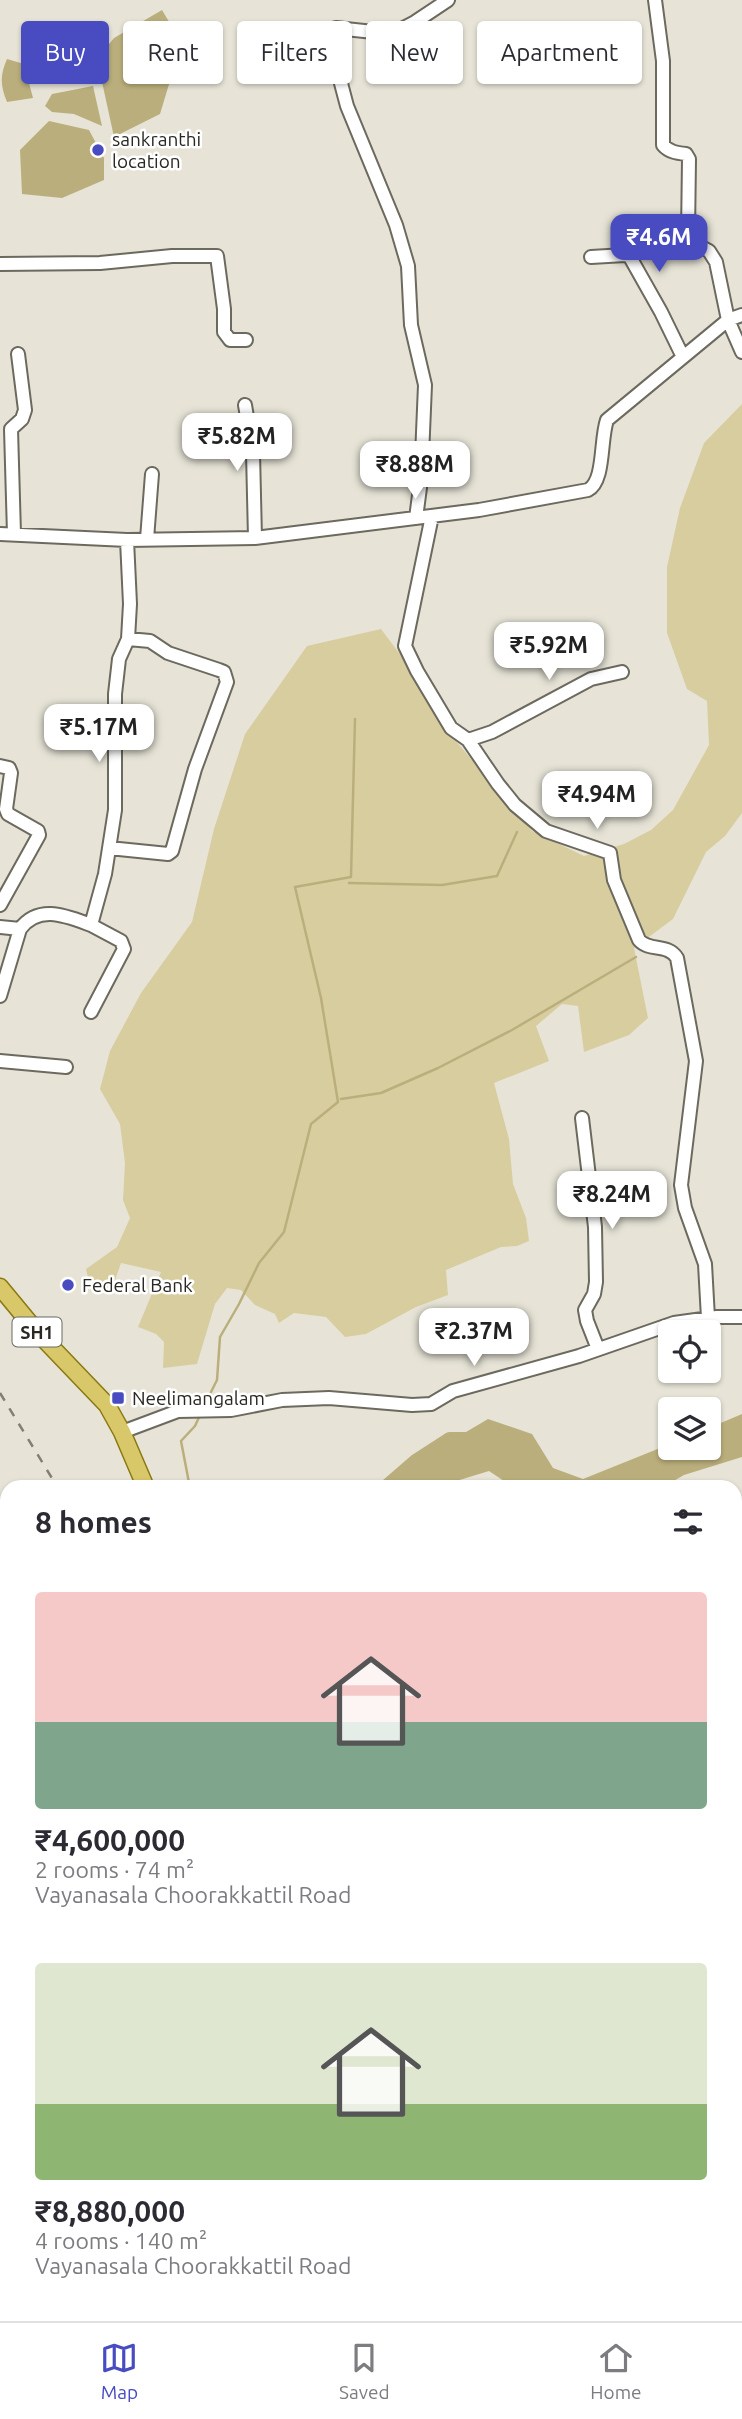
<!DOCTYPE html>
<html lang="en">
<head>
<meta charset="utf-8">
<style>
  body { margin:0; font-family:Ubuntu,sans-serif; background:#f2f2f3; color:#2b2b33; height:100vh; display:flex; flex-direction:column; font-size:26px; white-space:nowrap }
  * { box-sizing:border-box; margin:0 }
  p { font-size:23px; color:#7c7c81 }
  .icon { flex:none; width:38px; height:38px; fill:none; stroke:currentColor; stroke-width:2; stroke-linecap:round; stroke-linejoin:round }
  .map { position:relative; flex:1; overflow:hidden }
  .drawer { position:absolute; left:0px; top:1480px; width:742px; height:842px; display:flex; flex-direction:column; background:#fff; border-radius:21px 21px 0 0; box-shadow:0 2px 5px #0004 }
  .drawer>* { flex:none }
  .hud { position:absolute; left:21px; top:21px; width:700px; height:63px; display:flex; gap:14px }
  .controls { position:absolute; left:658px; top:1320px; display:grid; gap:14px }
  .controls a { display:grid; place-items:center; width:63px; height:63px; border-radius:7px; background:#fff; box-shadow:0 2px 5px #0004; font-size:35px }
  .price { position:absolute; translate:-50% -60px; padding:0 16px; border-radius:14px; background:#fff; color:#222; font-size:23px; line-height:46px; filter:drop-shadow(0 2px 4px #0008) }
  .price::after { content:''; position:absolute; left:50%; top:42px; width:21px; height:16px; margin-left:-10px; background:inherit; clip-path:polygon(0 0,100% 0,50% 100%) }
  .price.on { background:#494bc1; color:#fff }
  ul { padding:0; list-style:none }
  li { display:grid; align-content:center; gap:14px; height:371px; padding:0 35px }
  li span { display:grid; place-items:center; height:217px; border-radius:7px; color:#555 }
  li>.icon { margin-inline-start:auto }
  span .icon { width:126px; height:126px; fill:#fffc; stroke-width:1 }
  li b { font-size:30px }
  h2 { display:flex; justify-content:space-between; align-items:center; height:84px; padding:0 35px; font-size:30px }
  .pill { padding:0 24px; border-radius:7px; background:#fff; box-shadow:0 2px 5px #0004; font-size:24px; line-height:63px }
  .pill.on { background:#494bc1; color:#fff }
  .dock { display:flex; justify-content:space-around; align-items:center; height:98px; border-top:2px solid #e1e1e2; background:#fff; font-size:19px; color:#7c7c81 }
  .dock a { display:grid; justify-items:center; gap:4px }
  .dock .on { color:#494bc1 }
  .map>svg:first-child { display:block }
  .green { fill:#d8cd9f }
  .water { fill:#baaf7c }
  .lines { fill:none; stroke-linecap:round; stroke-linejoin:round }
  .stream { stroke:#baaf7c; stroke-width:2.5 }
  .river { stroke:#baaf7c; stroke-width:16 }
  .minor-casing { stroke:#6c695e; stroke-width:16 }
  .major-casing { stroke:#8a7810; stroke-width:19 }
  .minor { stroke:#fff; stroke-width:12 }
  .major { stroke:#d9c86a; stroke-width:16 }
  .rail { stroke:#817f76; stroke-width:2.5; stroke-dasharray:9 9; stroke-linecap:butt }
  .poi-dot { fill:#494bc1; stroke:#fff; stroke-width:2.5 }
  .labels { text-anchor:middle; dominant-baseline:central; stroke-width:5; stroke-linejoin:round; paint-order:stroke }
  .shield { fill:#fff; stroke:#696865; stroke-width:2 }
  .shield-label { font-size:18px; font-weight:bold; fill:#292823 }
  .poi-label { font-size:19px; fill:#292823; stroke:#fff; text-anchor:start }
</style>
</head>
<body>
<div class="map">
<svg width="742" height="2321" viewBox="0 0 742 2321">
  <rect width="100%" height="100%" fill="#e7e4d7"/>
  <!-- green -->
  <path class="green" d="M742,404V813L725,836L706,852L673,919L634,948L648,1018L629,1035L584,1052L578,1006L562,1004L536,1026L549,1061L494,1083L509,1139L513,1184L526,1218L529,1241L517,1246L501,1247L446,1270L448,1295L416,1307L366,1334L345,1337L326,1317L294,1313L279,1323L275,1314L255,1305L241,1290L227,1288L215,1304L197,1364L163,1368L164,1342L156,1334L138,1327L161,1272L121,1263L112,1289L91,1290L86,1269L117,1247L130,1218L123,1200L125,1163L120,1124L100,1089L110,1051L141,993L192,922L214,829L245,734L307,646L381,629L411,669L439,721L532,831L584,856L624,844L651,830L673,810L709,745L707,701L687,689L667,633V567L680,508L704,443Z"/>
  <!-- water -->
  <path class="water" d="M162,10L171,25L170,81L160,114L114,137L97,59L114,38Z
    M7,59L24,64L33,98L7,102C0,85 0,75 7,59Z
    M93,86L102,126L74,114L52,112L45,106L52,94Z
    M49,121L89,130L104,158V180L62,198L22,194L20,150Z
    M742,1414V1457L684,1475L663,1487H513L489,1471L453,1482L445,1487H373L488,1419L532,1434L553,1468L583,1479L670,1444V1447H709V1428Z
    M7,1540V1687L0,1681V1543Z
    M0,1888L7,1895V1997L0,1979Z"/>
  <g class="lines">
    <!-- stream -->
    <path class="stream" d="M349,883L442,885L497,876L517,832
      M341,1099L381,1093L438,1068L512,1030L636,957
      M204,1406L217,1380L220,1337L239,1304L259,1263L284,1232L311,1124L338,1102L321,998L295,887L351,877L355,719
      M190,1488L181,1441L195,1426L200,1415"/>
    <!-- river -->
    <path class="river" d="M386,1488L416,1462L450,1440H475"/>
    <defs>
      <path id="minor" d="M655,0L663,61V145C669,152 677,153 686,154L689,159L688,234L692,242L709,251L716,262L728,320L742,352
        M591,257L625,255L630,257L661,312L683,357
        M0,264L100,263L172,256H217L224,309V332L230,340H246
        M245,405L253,453L255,538
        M432,516L405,646L417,671L451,728L468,740L498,784L515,805L546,831L610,853L614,880L639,940C649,952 668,943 677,958L696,1061L681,1185L685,1208L705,1264L708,1318
        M416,518L421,480L425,385L411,325L408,266L396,225L347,106L329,38L331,30L336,28L392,34L415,22L448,0
        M0,534L127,540L255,538L479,510L588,490C605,481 600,440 607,420L728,320L742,315
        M14,534L11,429L22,419L25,410L18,354
        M147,539L152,474
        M468,740L492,732L591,679L622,672
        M0,766L9,768L11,773L6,809L8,814L38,831L39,835L0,905
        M109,848L168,854L172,851L195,769L227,682L224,672L219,670L168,653L150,641L128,639
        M91,925L121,941L124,949L91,1012
        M0,927L20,929C39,904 66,916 91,925L105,874L115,810V694L119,659L128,639L130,604L127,540
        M0,996L20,929
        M0,1061L66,1067
        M582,1118L595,1227L596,1282L594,1294L585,1310L587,1321L598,1349
        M122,1432L178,1411L231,1410L282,1400L329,1398L412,1405L431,1404L453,1391L579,1356L674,1323L717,1317H742
        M735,1633L742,1650
        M0,1830L7,1831
        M739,2027L742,2025
        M735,2167L742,2168
        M26,2315L27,2321
        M383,2315L385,2321
        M118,2321L127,2315
        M209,2321V2315
        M504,2321L505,2315"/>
      <path id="major" d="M0,1287L38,1333L107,1405L122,1432L146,1488
        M735,1947L742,1951
        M735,2066L742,2058
        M641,2321L642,2315"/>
    </defs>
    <!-- minor casing -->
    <use href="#minor" class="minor-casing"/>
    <!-- major casing -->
    <use href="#major" class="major-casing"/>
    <!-- minor -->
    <use href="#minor" class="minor"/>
    <!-- major -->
    <use href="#major" class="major"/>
    <!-- rail -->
    <path class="rail" d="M0,1393L58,1488
      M735,2044L742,2045"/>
  </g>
  <!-- markers -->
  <g class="poi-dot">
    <circle cx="98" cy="150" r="7"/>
    <circle cx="68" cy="1285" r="7"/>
    <rect x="111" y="1391" width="14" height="14" rx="3.5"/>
  </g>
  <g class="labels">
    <!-- shield labels -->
    <rect class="shield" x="12.5" y="1317.5" width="49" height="29" rx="5"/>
    <g class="shield-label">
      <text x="37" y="1332">SH1</text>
    </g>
    <!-- poi labels -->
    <g class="poi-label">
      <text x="112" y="139">sankranthi<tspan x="112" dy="22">location</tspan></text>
      <text x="82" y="1285">Federal Bank</text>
      <text x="132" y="1398">Neelimangalam</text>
    </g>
  </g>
</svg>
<div class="controls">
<a><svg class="icon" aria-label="locate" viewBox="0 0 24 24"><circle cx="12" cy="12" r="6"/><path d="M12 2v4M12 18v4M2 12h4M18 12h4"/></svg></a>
<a><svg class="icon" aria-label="layers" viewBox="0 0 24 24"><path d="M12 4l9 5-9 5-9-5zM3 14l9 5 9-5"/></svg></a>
</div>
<b class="price on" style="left:659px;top:274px">₹4.6M</b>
<b class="price" style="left:237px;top:473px">₹5.82M</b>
<b class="price" style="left:415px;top:501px">₹8.88M</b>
<b class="price" style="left:549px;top:682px">₹5.92M</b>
<b class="price" style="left:99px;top:764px">₹5.17M</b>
<b class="price" style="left:597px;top:831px">₹4.94M</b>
<b class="price" style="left:612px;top:1231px">₹8.24M</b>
<b class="price" style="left:474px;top:1368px">₹2.37M</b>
<div class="hud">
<a class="pill on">Buy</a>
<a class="pill">Rent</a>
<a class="pill">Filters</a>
<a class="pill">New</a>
<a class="pill">Apartment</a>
</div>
<section class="drawer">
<h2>8 homes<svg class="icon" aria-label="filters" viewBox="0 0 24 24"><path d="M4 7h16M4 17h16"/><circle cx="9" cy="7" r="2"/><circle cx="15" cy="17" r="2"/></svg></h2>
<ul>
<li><span style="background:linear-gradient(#f6c9c9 60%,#7fa58c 0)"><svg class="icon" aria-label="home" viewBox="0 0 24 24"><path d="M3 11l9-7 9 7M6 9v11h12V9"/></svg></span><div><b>₹4,600,000</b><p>2 rooms · 74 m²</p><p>Vayanasala Choorakkattil Road</p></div></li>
<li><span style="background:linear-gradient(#dfe7d0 65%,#8fb573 0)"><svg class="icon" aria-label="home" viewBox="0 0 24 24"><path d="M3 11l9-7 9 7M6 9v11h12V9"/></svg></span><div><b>₹8,880,000</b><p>4 rooms · 140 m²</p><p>Vayanasala Choorakkattil Road</p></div></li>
</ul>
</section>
</div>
<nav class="dock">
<a class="on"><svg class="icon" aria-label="map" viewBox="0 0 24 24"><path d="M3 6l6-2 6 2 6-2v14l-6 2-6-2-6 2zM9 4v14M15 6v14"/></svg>Map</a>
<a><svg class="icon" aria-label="saved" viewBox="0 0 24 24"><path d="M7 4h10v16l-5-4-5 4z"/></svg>Saved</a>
<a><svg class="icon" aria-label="home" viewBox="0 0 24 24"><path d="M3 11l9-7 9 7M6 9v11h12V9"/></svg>Home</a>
</nav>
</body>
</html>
